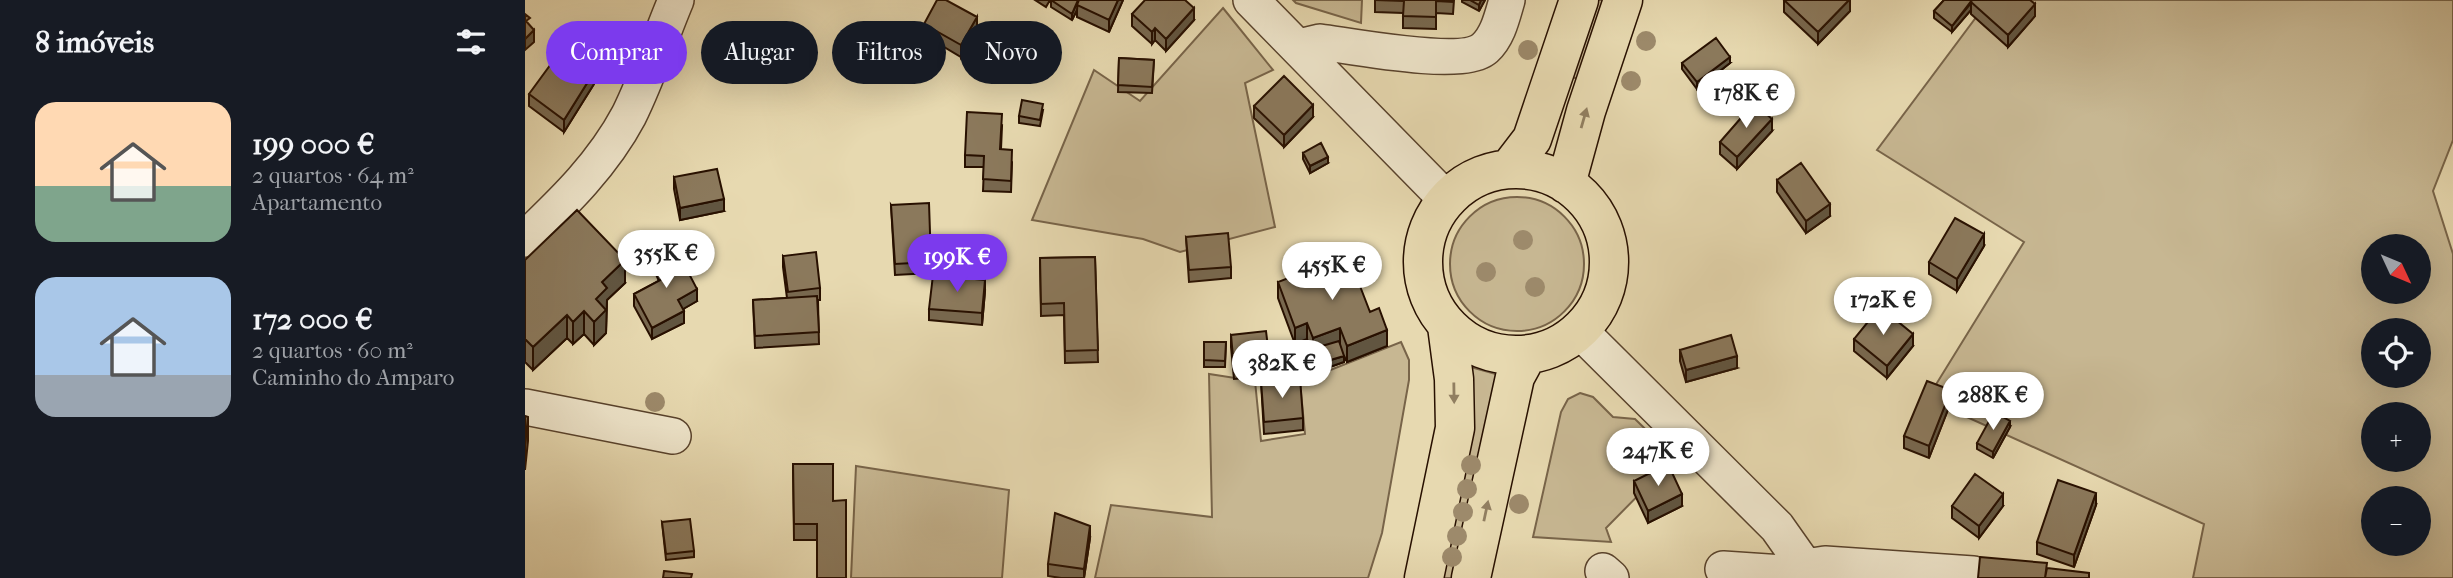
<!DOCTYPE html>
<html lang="pt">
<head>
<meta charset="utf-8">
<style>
  body { margin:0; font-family:"IM FELL French Canon",serif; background:#242831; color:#f1f3f6; height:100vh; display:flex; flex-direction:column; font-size:26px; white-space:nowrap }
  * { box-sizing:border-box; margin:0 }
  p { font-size:23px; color:#9ea1a6 }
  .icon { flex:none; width:38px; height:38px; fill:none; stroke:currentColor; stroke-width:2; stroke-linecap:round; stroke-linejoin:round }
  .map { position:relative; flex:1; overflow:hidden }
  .details { display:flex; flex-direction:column; background:#171b24; width:525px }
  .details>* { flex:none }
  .top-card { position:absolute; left:21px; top:21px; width:665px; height:63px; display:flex; gap:14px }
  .needle { width:46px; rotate:134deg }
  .fabs { position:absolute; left:1836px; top:234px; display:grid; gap:14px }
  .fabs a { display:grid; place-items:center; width:70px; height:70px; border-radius:50%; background:#171b24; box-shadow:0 7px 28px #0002; font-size:35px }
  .price { position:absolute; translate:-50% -60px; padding:0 16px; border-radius:24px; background:#fff; color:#222; font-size:23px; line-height:46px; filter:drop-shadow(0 2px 4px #0008) }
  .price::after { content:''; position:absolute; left:50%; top:42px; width:21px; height:16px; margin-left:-10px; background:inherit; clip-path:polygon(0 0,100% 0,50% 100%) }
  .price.current { background:#7c3aed; color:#fff }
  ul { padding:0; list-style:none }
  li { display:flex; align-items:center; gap:21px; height:175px; padding:0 35px }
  li span { display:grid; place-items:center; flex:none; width:196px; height:140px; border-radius:21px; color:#555 }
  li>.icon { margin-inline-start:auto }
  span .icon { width:84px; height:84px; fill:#fffc; stroke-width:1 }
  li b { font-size:30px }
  h2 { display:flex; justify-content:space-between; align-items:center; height:84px; padding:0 35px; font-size:30px }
  .tag { padding:0 24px; border-radius:32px; background:#171b24; box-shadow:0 7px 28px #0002; font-size:24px; line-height:63px }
  .tag.current { background:#7c3aed; color:#fff }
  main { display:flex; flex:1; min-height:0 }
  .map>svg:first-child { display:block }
  .green { fill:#c7b792; stroke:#786449; stroke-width:2; fill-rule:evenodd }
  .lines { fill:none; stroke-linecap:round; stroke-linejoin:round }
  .minor-casing { stroke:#58422c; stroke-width:38 }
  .major-casing { stroke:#281000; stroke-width:41 }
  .minor { stroke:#efe6cc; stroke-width:35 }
  .major { stroke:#e7d9b0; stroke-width:38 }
  .tree { fill:#9d8a6b }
  .wall { fill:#78684f; stroke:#281000; stroke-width:2 }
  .shaded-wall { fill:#615540; stroke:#281000; stroke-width:2 }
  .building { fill:#8b795c; stroke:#281000; stroke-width:2 }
  .oneway { fill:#917f61 }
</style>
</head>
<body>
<main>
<section class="details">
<h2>8 imóveis<svg class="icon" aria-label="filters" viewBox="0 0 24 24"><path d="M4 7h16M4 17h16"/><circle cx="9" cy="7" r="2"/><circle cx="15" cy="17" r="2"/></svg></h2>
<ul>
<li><span style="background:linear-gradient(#ffd9b3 60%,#7fa58c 0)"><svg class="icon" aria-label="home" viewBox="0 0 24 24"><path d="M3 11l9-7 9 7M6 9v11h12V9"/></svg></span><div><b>199 000 €</b><p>2 quartos · 64 m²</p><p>Apartamento</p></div></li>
<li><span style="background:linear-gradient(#a9c7e8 70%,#9aa5b1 0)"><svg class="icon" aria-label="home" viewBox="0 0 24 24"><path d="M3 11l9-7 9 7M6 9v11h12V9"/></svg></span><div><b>172 000 €</b><p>2 quartos · 60 m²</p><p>Caminho do Amparo</p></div></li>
</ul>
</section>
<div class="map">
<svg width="1928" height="578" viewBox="0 0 1928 578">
  <rect width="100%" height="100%" fill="#e7d9b0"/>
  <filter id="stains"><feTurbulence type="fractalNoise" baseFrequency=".00286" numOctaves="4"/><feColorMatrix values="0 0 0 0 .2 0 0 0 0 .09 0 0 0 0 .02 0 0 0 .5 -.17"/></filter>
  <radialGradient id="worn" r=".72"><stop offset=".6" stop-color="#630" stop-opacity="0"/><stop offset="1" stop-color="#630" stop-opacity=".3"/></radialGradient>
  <!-- green -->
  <path class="green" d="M768,0H837L836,23L771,3Z
    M1069,0H1082L1056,80L1044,76Z
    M1464,0H1928V140L1908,191L1928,254V578H1668L1679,524L1402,399L1499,242L1352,150ZM1848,247H1894V292H1848ZM1848,331H1894V376H1848ZM1848,415H1894V460H1848ZM1848,499H1894V544H1848Z
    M698,8L748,70L720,83L750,227L655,252L618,239L507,220L569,70L615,101Z
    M925 264a67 67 0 1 1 134 0a67 67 0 1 1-134 0Z
    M876,342L884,360V380L857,533L843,578H570L586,505L687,517L684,374L730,381L736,441L780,434L775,382Z
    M942,366L978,376L930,578H914Z
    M1055,393L1068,397L1088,417L1110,419L1150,458L1081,528L1086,542L1008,537L1036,412L1043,399Z
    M331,466L484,490L477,578H326Z"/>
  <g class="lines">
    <defs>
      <path id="minor" d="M726,0L922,200
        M774,47L795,42C826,46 938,68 960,48C973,36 977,17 982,0
        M0,239C40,201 78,164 104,115C122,79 135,38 151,0
        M1054,330L1252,527L1288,578
        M0,407L148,436
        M1281,567L1300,564L1448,574
        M1198,569L1286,575
        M1078,571L1086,578"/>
      <path id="major" d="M984,169L1007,139L1054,0
        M898 262a93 93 0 1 1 186 0a93 93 0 1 1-186 0Z
        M1041,184L1061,111L1098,0
        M899,578L930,428L929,379L922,326
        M946,578L990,377L1002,355"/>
    </defs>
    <!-- minor casing -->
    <use href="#minor" class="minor-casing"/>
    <!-- major casing -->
    <use href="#major" class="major-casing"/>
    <!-- minor -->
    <use href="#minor" class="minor"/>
    <!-- major -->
    <use href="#major" class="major"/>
  </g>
  <!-- trees -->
  <g class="tree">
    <circle cx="1121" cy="41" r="10"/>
    <circle cx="1003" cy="50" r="10"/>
    <circle cx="1106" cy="81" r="10"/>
    <circle cx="998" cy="240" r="10"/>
    <circle cx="961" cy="272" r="10"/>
    <circle cx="1010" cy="287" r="10"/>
    <circle cx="130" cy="402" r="10"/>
    <circle cx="946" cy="465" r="10"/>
    <circle cx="942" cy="489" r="10"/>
    <circle cx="994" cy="504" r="10"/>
    <circle cx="938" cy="512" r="10"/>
    <circle cx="932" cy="536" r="10"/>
    <circle cx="927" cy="557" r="10"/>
  </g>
  <!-- wall -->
  <path class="wall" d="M510,0H525L521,7Z
    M526,0H598L584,32L552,17V10L547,20L526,7Z
    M850,0H929L928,14L911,13V29L878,28V13L850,12Z
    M937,0H960L954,11L937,2Z
    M1259,0H1325V11L1293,44L1259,12Z
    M1419,0H1505L1510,16L1483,47L1446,14V10L1427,32L1409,18V11Z
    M607,14L669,20L641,51L630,40L627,44L607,26Z
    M399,24L452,29L436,57L399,35Z
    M594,58L629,60L627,93L593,92Z
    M1157,63H1205L1172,89L1157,69Z
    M69,84L39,132L4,106V94Z
    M729,106L788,117L759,147L729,118Z
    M518,110L515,126L494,123V116Z
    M477,126L476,149L487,162L486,192L458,191L459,167H440V155Z
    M1247,131L1212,169L1195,154V142Z
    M778,153L803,163L785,173L778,159Z
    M149,177L199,211L155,220L149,189Z
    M1252,180L1305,216L1281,233L1252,192Z
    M366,205L406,262V273L370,275Z
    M661,237L706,267V278L664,282Z
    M1459,246L1432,291L1404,274V262Z
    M258,256L295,288V300H293L294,344L230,348L228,300L262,298L258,267Z
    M570,257L573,362L540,363L539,315L516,316L515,258Z
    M129,258L172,301L158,309L159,323L127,339L109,306V294L134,281L129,270Z
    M0,260L100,283L82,300L81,333L69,345L59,334L48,344L42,338L8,370L0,362Z
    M753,282L845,312L862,346L822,362L819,356V362L802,368L797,351L788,354L782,339L770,344L753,298Z
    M460,291L457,325L404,320V309Z
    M706,335L745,364V376L709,379L706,347Z
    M1329,339L1388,346L1362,378L1329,351Z
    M679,342H701L700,367H679Z
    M1155,350L1212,368L1161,382L1155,361Z
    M736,381L778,418V430L739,434Z
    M1426,402L1404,458L1379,448V436Z
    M1485,427L1468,458L1452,449V443Z
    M268,464H308L292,540H269Z
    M1109,481L1157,506L1123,523L1109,493Z
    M1571,505L1549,567L1512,554V542Z
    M1427,506H1478L1454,538L1427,518Z
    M137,522L169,551V557L141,560Z
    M565,538L559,578H536L523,576V564Z"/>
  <!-- shaded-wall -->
  <path class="shaded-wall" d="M553,0L552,10L547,20V14Z
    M593,0H598L584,32V20Z
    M956,0H960L954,11V5Z
    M1324,0H1325V11L1293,44V32Z
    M1446,3V10L1427,32V26Z
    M1510,4V16L1483,47V35Z
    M669,8V20L641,51V39Z
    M452,17V29L436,57V45Z
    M630,28V40L627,44V32Z
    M9,30V42L0,50V39Z
    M1205,57V63L1172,89V82Z
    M69,72V84L39,132V120Z
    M788,105V117L759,147V135Z
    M1247,119V131L1212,169V157Z
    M803,157V163L785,173V166Z
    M199,199V211L155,220V208Z
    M1305,204V216L1281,233V221Z
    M1459,234V246L1432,291V279Z
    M100,260V283L82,300L81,333L69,345V322L71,299L77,282Z
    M460,280V291L457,325V313Z
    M172,289V301L153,312V300Z
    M59,311V334L48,344V322Z
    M159,311V323L127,339V328Z
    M42,315V338L8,370V347Z
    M782,323V339L770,344V328Z
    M815,328V344L797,346V351L788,354V338Z
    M862,330V346L822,362V346Z
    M1388,334V346L1362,378V366Z
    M819,356V362L802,368V361Z
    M1212,356V368L1161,382V370Z
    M1426,390V402L1404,458V446Z
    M3,417V441L0,470V445Z
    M1485,421V427L1468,458V452Z
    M1571,493V505L1549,567V555Z
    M1157,494V506L1123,523V511Z
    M1478,494V506L1454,538V526Z
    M565,526V538L559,578V569Z"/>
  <!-- building -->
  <path class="building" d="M412,0H421L452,17L436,45L399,24Z
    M526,0H553L547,14Z
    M554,0H593L584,20L552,5Z
    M620,0H660L669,8L641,39L630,28L627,32L607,14Z
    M850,0H928V2L911,1V17L878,16L879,1Z
    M945,0H956L954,5Z
    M1259,0H1324L1293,32Z
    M1419,0H1447L1427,26L1409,11Z
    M1447,0H1505L1510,4L1483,35L1446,2Z
    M0,14L5,18L1,21L9,30L0,39Z
    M1191,38L1205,57L1172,82L1157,63Z
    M37,49L69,72L39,120L4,94Z
    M594,58L629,60L627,87L593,85Z
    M759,76L788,105L759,135L729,106Z
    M497,100L518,104L515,120L494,116Z
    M1229,103L1247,119L1212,157L1195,142Z
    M442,112L477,114L475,149L487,150L486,181L458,179L459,156L440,155Z
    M796,143L803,157L785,166L778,153Z
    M1276,163L1305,204L1281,221L1252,180Z
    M192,169L199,199L155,208L149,177Z
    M404,203L406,262L370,264L366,205Z
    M52,210L100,260L77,282L82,288L71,299L81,310L69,322L59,311L48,322L42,315L8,347L0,339V260Z
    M1430,218L1459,234L1432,279L1404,262Z
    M703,233L706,267L664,270L661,237Z
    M150,247L172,289L153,300L159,311L127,328L109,294L139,278L129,258Z
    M291,252L295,288L263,292L258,256Z
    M823,255L845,312L854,308L862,330L822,346L815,328L788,338L782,323L770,328L753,282Z
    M570,257L573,350L540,351L539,303L516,304L515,258Z
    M408,275L460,280L457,313L404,309Z
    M292,296L294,332L230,336L228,300Z
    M1355,307L1388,334L1362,366L1329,339Z
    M741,331L745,364L709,368L706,335Z
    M1206,335L1212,356L1161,370L1155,350Z
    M814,341L819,356L802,361L797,346Z
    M679,342H701L700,361L679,360Z
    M775,378L778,418L739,422L736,381Z
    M1402,381L1426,390L1404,446L1379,436Z
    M1469,412L1485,421L1468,452L1452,443Z
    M0,416L3,417L0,445Z
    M268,464H308V501L321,500V578H292V524H269Z
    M1143,464L1157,494L1123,511L1109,481Z
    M1450,474L1478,494L1454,526L1427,506Z
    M1533,480L1571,493L1549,555L1512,542Z
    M530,513L565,526L559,569L523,564Z
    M165,519L169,551L141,554L137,522Z
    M1455,557L1522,563L1520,578H1453Z
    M1522,568L1564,573V578H1520Z
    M139,571L167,574L166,578H138Z"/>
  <!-- one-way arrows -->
  <defs><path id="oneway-solid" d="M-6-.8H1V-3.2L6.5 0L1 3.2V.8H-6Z" transform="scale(1.75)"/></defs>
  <g class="oneway">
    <use href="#oneway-solid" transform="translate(1059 118) rotate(-74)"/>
    <use href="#oneway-solid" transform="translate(929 393) rotate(89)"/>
    <use href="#oneway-solid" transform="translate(961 511) rotate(-78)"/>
  </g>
  <rect width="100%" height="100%" filter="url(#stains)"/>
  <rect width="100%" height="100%" fill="url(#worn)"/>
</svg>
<div class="fabs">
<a><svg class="needle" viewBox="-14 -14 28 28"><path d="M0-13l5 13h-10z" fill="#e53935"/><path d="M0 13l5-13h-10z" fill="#9ea1a6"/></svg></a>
<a><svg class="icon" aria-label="locate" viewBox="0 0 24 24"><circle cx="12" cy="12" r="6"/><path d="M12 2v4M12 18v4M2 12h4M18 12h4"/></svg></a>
<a>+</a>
<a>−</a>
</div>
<b class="price" style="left:1221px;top:130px">178K €</b>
<b class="price" style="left:141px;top:290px">355K €</b>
<b class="price current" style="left:432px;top:294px">199K €</b>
<b class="price" style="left:807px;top:302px">455K €</b>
<b class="price" style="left:1358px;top:337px">172K €</b>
<b class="price" style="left:757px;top:400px">382K €</b>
<b class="price" style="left:1468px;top:432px">288K €</b>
<b class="price" style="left:1133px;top:488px">247K €</b>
<div class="top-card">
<a class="tag current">Comprar</a>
<a class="tag">Alugar</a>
<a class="tag">Filtros</a>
<a class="tag">Novo</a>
</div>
</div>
</main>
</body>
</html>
